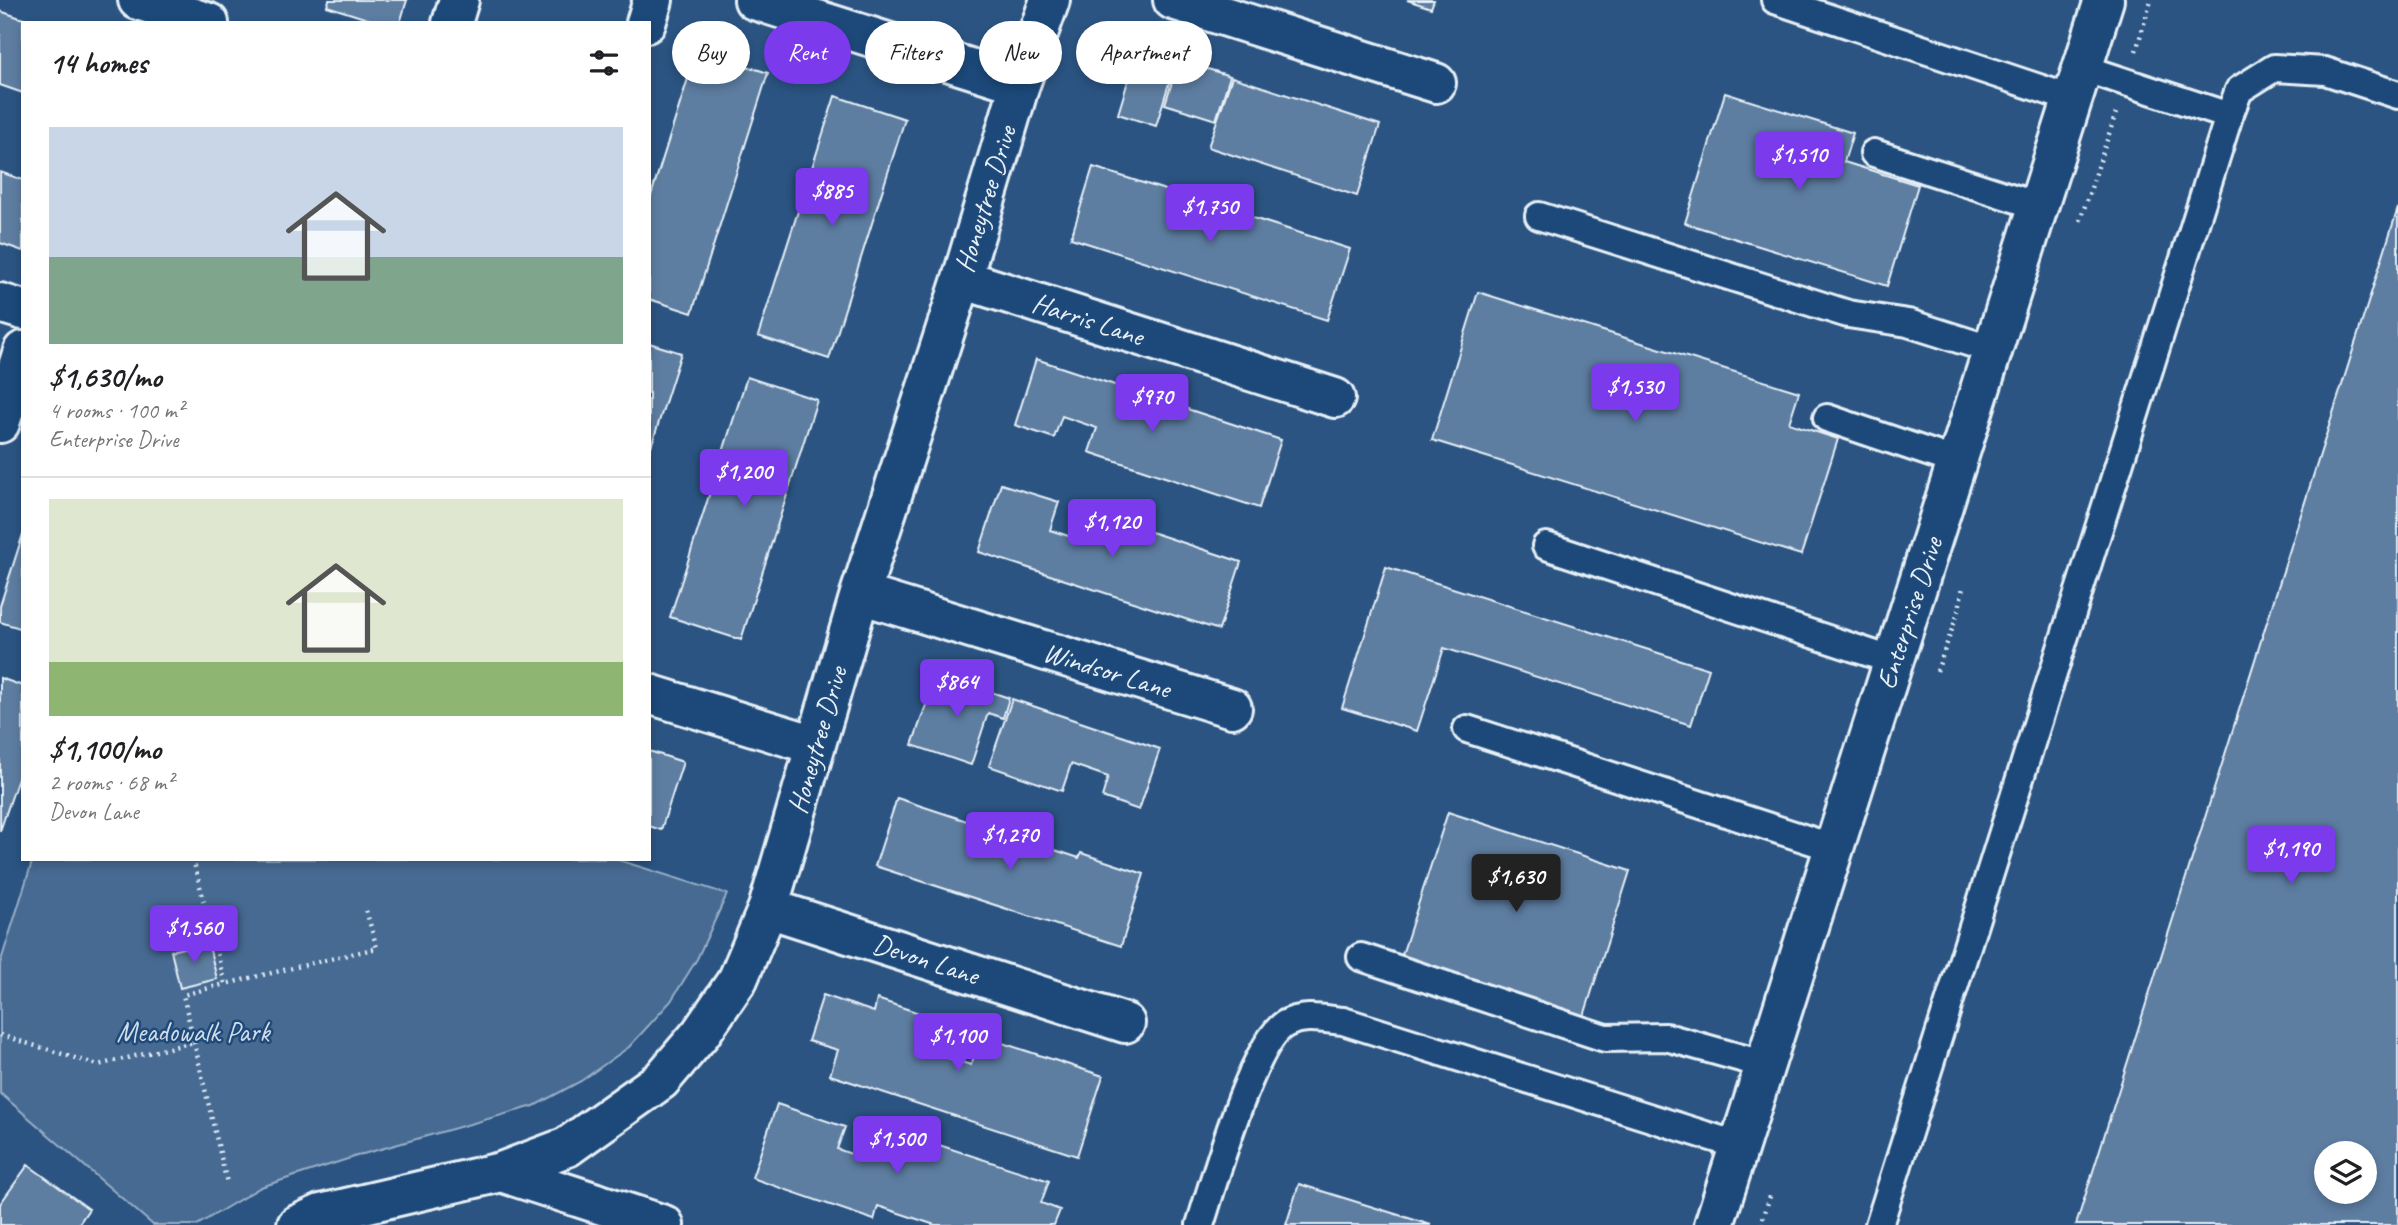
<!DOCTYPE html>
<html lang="en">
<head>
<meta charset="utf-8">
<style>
  body { margin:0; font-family:Caveat,sans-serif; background:#f6f6f6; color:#202124; height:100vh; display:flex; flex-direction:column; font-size:26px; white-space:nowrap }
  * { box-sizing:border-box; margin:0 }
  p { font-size:23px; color:#757577 }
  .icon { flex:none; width:38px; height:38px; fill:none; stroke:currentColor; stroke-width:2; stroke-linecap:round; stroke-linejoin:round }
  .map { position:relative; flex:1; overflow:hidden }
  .drawer { position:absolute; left:21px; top:21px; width:630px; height:840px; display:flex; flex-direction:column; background:#fff; border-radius:0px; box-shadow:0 4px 10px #0003 }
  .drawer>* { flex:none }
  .hud { position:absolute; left:672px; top:21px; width:665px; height:63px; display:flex; gap:14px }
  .fabs { position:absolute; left:2314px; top:1141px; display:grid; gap:14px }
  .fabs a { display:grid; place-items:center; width:63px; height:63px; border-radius:50%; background:#fff; box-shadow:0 4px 10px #0003; font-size:35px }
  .price { position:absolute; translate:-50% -60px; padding:0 16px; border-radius:7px; background:#7c3aed; color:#fff; font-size:23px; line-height:46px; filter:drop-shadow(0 2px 4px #0008) }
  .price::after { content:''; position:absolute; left:50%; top:42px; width:21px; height:16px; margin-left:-10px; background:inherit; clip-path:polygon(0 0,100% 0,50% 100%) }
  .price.active { background:#222; color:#fff }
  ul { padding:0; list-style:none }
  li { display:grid; align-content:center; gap:14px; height:371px; padding:0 28px }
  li+li { border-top:2px solid #e0e0e0 }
  li span { display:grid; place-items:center; height:217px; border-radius:0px; color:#555 }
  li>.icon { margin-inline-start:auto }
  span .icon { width:126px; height:126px; fill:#fffc; stroke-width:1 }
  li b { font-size:30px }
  h2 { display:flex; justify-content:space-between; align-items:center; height:84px; padding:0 28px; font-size:30px }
  .tag { padding:0 24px; border-radius:32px; background:#fff; box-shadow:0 4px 10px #0003; font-size:24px; line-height:63px }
  .tag.active { background:#7c3aed; color:#fff }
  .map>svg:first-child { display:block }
  .green { fill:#476b93; stroke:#98aec6; stroke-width:2 }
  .building { fill:#5d7da1; stroke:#e8f1f8; stroke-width:2; fill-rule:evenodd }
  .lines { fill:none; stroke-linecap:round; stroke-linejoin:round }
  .service-casing { stroke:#e8f1f8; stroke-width:32 }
  .minor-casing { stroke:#e8f1f8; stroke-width:44 }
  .path { stroke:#e8f1f8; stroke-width:4.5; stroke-dasharray:2 5; stroke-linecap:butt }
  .service { stroke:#1f4a7a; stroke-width:26 }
  .minor { stroke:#1f4a7a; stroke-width:38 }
  .labels { text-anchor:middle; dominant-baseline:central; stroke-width:5; stroke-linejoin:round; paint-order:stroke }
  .street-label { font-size:28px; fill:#e8f1f8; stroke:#1f4a7a }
  .park-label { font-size:28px; fill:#d0dde9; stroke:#1f4a7a }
</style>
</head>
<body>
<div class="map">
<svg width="2398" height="1225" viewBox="0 0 2398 1225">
  <rect width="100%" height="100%" fill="#2b5482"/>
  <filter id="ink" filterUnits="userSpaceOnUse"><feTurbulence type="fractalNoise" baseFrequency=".0143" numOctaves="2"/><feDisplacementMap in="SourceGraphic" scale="14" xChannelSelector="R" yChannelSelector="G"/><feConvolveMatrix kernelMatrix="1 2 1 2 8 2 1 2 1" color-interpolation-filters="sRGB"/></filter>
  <g filter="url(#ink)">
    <!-- green -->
    <path class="green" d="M33,859H615L727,894L697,959L671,1001L629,1047L581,1081L534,1106L363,1154L261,1187L197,1225H153L0,1093V964Z"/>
    <!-- building -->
    <path class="building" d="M329,0H407L400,23H380L327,6Z
      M1407,0H1434L1431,8Z
      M0,11L35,23H23V93L0,85Z
      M1138,48L1176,60L1156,126L1118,114Z
      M697,50L768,73L692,313L649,299V202Z
      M1179,60L1230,76L1216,120L1165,104Z
      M1232,77L1380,125L1357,196L1208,147Z
      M1725,93L1853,133L1844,162L1918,185L1887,286L1685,223Z
      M835,96L905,119L829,359L758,336Z
      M1093,167L1350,249L1327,320L1071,238Z
      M0,172L23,180V251L0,243Z
      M2398,208V1225H2076ZM2326,1153H2364V1192H2326Z
      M1478,292L1799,392L1789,423L1838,439L1801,555L1432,440Z
      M649,343L681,353L649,453Z
      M1036,359L1281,440L1259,508L1089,452L1097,428L1062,416L1054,438L1015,425Z
      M747,377L817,400L741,640L670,617Z
      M1001,484L1059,502L1050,530L1084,541L1094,513L1241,562L1219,630L979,552Z
      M23,534V629L0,622V606Z
      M1386,567L1709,669L1691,725L1444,648L1417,731L1342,708Z
      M937,674L1009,698L1003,718L988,713L971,765L912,745Z
      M0,678L23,686V764L0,831Z
      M1012,699L1160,749L1139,810L1102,797L1108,777L1071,764L1062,791L989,766Z
      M649,751L683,762L661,830L649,826Z
      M897,798L1079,858L1081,853L1144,874L1121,946L875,866Z
      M1448,812L1630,871L1584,1016L1401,958Z
      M208,942L217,979L180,988L171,951Z
      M823,995L874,1012L877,999L955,1025L945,1057L971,1065L981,1036L1103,1076L1077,1156L830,1075L838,1050L808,1041Z
      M777,1104L845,1127L837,1149L854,1155L866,1121L1049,1181L1041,1203L1060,1210L1054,1225H935L878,1206L874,1220L752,1178Z
      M28,1165L89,1209L78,1225H0V1204Z
      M1299,1184L1431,1225H1286Z"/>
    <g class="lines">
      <defs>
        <path id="service" d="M1775,0L2072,99
          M2083,68L2229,116L2239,90L2274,68L2325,71L2398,95
          M1874,153L2038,206
          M1539,216L1848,314L1908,323L1993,350
          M1827,418L1957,462
          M1546,546L1894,661
          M1467,729L1834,848
          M1361,957L1605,1038L1666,1037L1766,1065
          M1200,1225C1213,1185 1252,1043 1285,1024C1304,1014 1323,1019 1343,1021L1740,1146
          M1879,1225L2229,116"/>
        <path id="minor" d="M138,0L209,23
          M754,0L1020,84
          M1173,0L1436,83
          M452,23L459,0
          M646,23L653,0
          M962,279L1335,398
          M0,303L23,310
          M0,423L23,351
          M860,594L1232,708
          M649,694L815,745
          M768,908L1125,1023
          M501,1172L664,1225
          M297,1225L321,1214L501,1172L567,1147L661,1080L701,1033L738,979L768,908L860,594L962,279L1020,84L1050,0
          M1714,1225L2104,0"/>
      </defs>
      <!-- service casing -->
      <use href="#service" class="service-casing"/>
      <!-- minor casing -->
      <use href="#minor" class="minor-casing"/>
      <!-- path -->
      <path class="path" d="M2136,51L2151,0
        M2080,221L2116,113
        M1937,671L1959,610L1963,586
        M193,859L225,984L377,948L365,907
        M0,1035L98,1065L194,1042L183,995L225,984
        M194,1042L227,1183
        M1761,1225L1770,1196"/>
      <!-- service -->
      <use href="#service" class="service"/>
      <!-- minor -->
      <use href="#minor" class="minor"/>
    </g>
  </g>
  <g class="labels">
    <!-- street labels -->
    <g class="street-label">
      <text transform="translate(985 199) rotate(-73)">Honeytree Drive</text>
      <text transform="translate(1088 319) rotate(18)">Harris Lane</text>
      <text transform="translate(1909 613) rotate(-72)">Enterprise Drive</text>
      <text transform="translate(1107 670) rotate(17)">Windsor Lane</text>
      <text transform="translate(817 740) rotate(-74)">Honeytree Drive</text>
      <text transform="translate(926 959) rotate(18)">Devon Lane</text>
    </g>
    <!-- park labels -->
    <g class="park-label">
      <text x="193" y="1031">Meadowalk Park</text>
    </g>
  </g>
</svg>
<div class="fabs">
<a><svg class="icon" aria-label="layers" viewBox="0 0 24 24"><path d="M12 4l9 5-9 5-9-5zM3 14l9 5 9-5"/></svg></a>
</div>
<b class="price" style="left:1799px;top:192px">$1,510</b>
<b class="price" style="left:832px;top:228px">$885</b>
<b class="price" style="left:1210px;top:244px">$1,750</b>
<b class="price" style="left:1635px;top:424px">$1,530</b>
<b class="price" style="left:1152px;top:434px">$970</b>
<b class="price" style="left:744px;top:509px">$1,200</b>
<b class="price" style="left:1112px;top:559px">$1,120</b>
<b class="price" style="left:957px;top:719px">$864</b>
<b class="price" style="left:1010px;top:872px">$1,270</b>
<b class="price" style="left:2291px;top:886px">$1,190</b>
<b class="price active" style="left:1516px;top:914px">$1,630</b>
<b class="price" style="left:194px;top:965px">$1,560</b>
<b class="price" style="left:958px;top:1073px">$1,100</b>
<b class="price" style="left:897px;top:1176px">$1,500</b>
<div class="hud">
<a class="tag">Buy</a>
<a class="tag active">Rent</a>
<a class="tag">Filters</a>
<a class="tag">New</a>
<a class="tag">Apartment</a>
</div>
<section class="drawer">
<h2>14 homes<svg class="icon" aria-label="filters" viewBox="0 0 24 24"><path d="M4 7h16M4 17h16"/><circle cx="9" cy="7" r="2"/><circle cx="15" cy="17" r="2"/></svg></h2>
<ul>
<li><span style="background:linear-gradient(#c9d6e8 60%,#7fa58c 0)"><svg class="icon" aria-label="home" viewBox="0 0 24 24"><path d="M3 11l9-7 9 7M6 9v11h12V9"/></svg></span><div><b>$1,630/mo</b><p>4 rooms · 100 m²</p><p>Enterprise Drive</p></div></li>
<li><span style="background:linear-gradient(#dfe7d0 75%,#8fb573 0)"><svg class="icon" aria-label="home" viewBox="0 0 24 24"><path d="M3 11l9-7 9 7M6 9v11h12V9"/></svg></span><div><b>$1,100/mo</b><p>2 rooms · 68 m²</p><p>Devon Lane</p></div></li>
</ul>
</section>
</div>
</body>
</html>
